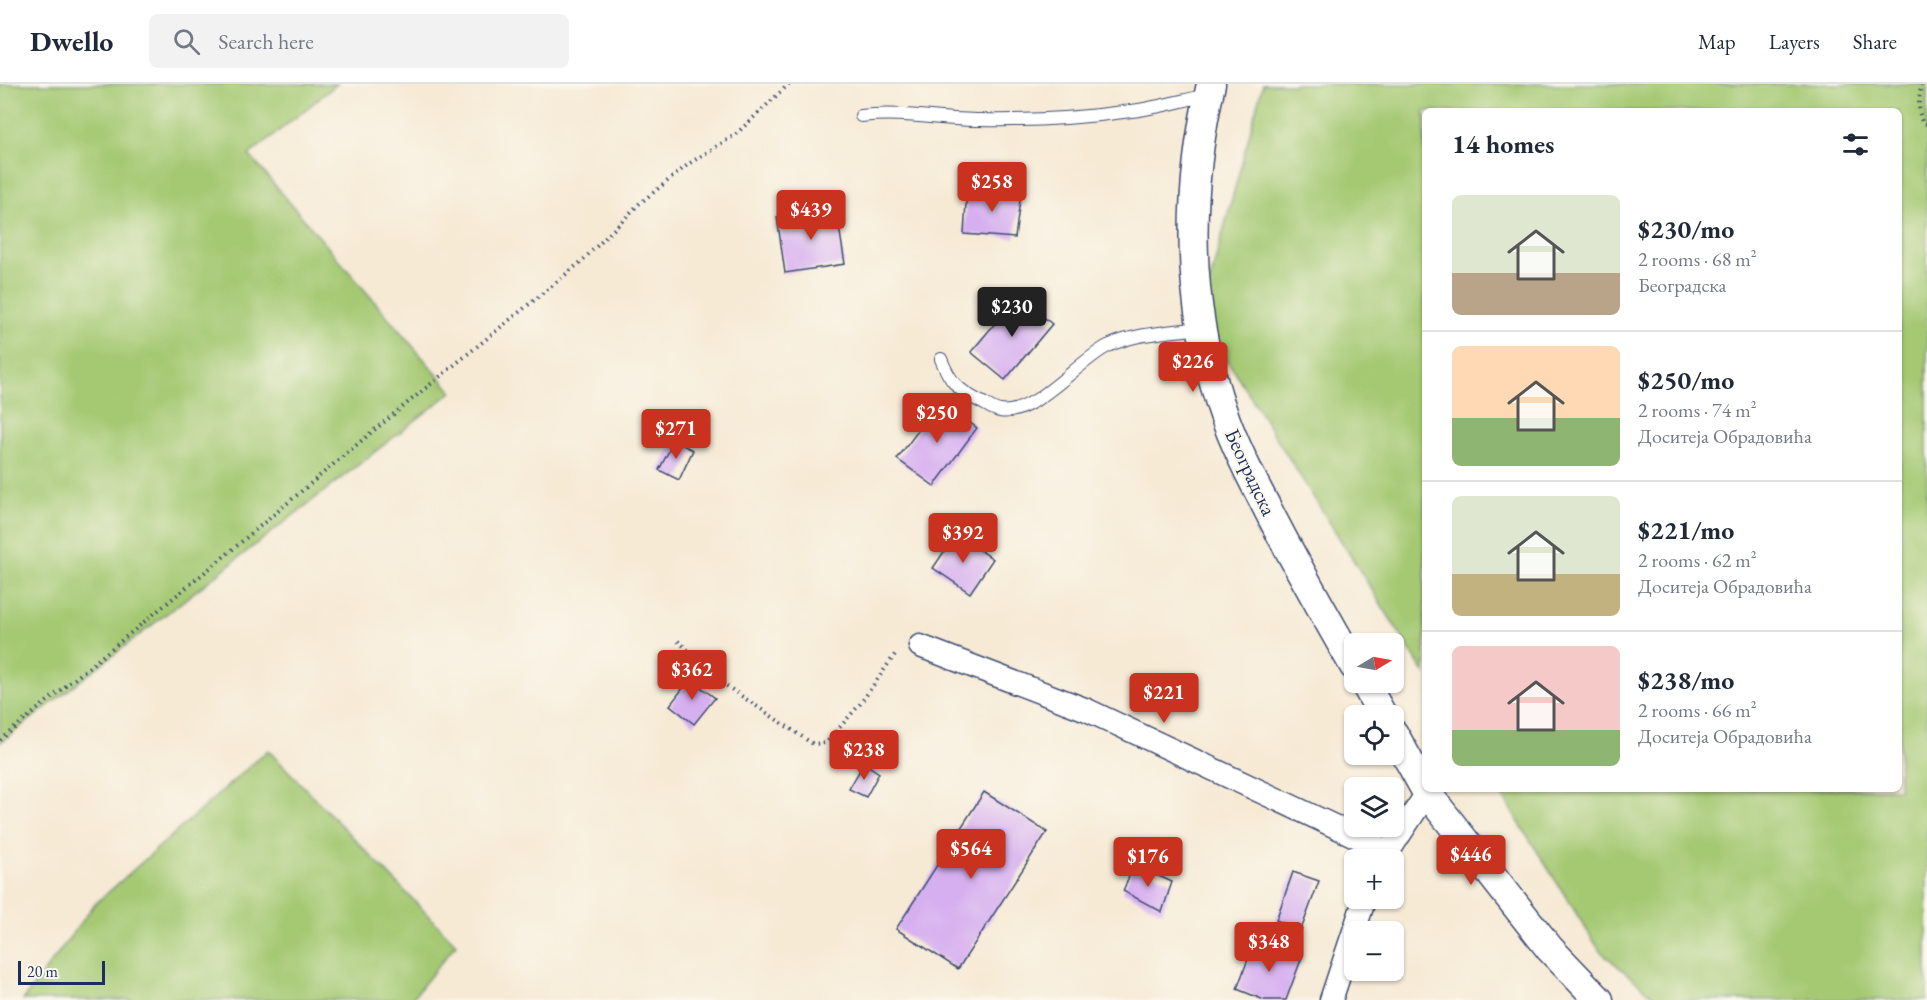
<!DOCTYPE html>
<html lang="en">
<head>
<meta charset="utf-8">
<style>
  body { margin:0; font-family:"EB Garamond",serif; background:#f2f2f3; color:#1f2937; height:100vh; display:flex; flex-direction:column; font-size:22px; white-space:nowrap }
  * { box-sizing:border-box; margin:0 }
  p { font-size:20px; color:#747a83 }
  .icon { flex:none; width:33px; height:33px; fill:none; stroke:currentColor; stroke-width:2; stroke-linecap:round; stroke-linejoin:round }
  .map { position:relative; flex:1; overflow:hidden }
  .panel { position:absolute; left:1422px; top:24px; width:480px; height:684px; display:flex; flex-direction:column; background:#fff; border-radius:9px; box-shadow:0 2px 4px #0004 }
  .panel>* { flex:none }
  .needle { width:39px; rotate:80deg }
  .fabs { position:absolute; left:1344px; top:549px; display:grid; gap:12px }
  .fabs a { display:grid; place-items:center; width:60px; height:60px; border-radius:9px; background:#fff; box-shadow:0 2px 4px #0004; font-size:30px }
  .scale { position:absolute; left:18px; bottom:15px; width:87px; box-sizing:border-box; padding-left:6px; border:3px solid #1b2f5e; border-top:0; font-size:16px; line-height:21px; white-space:nowrap; color:#1b2f5e; -webkit-text-stroke:4px #fbf7ec; paint-order:stroke }
  .price { position:absolute; translate:-50% -51px; padding:0 14px; border-radius:6px; background:#c8321e; color:#fff; font-size:20px; line-height:39px; filter:drop-shadow(0 2px 3px #0008) }
  .price::after { content:''; position:absolute; left:50%; top:36px; width:18px; height:14px; margin-left:-9px; background:inherit; clip-path:polygon(0 0,100% 0,50% 100%) }
  .price.selected { background:#222; color:#fff }
  ul { padding:0; list-style:none }
  li { display:flex; align-items:center; gap:18px; height:150px; padding:0 30px }
  li+li { border-top:2px solid #e0e1e3 }
  li span { display:grid; place-items:center; flex:none; width:168px; height:120px; border-radius:9px; color:#555 }
  li>.icon { margin-inline-start:auto }
  span .icon { width:72px; height:72px; fill:#fffc; stroke-width:1 }
  li b { font-size:26px }
  h2 { display:flex; justify-content:space-between; align-items:center; height:72px; padding:0 30px; font-size:26px }
  header { display:flex; align-items:center; gap:36px; box-sizing:border-box; height:84px; padding:0 30px; background:#fff; border-bottom:2px solid #e0e1e3 }
  header strong { font-size:28px }
  nav { display:flex; gap:33px; margin-inline-start:auto; font-size:21px }
  .search { width:420px; height:54px; background:#f2f2f3; display:flex; align-items:center; gap:15px; box-sizing:border-box; padding:0 21px; border-radius:9px; color:#747a83; font-size:22px }
  .map>svg:first-child { display:block }
  .green { fill:#a5c973; stroke:#607c68; stroke-width:1.5 }
  .building { fill:#d6aff0 }
  .lines { fill:none; stroke-linecap:round; stroke-linejoin:round }
  .service-casing { stroke:#3c4b70; stroke-width:14 }
  .minor-casing { stroke:#3c4b70; stroke-width:25 }
  .tertiary-casing { stroke:#3c4b70; stroke-width:31 }
  .path { stroke:#3c4b70; stroke-width:4; stroke-dasharray:1.5 4.5; stroke-linecap:butt }
  .service { stroke:#fff; stroke-width:12 }
  .minor { stroke:#fff; stroke-width:22 }
  .tertiary { stroke:#fff; stroke-width:28 }
  .labels { text-anchor:middle; dominant-baseline:central; stroke-width:4.5; stroke-linejoin:round; paint-order:stroke }
  .street-label { font-size:21px; fill:#1b2f5e; stroke:#fbf7ec }
</style>
</head>
<body>
<header>
<strong>Dwello</strong>
<div class="search"><svg class="icon" aria-label="search" viewBox="0 0 24 24"><circle cx="10" cy="10" r="6"/><path d="M15 15l6 6"/></svg>Search here</div>
<nav><a>Map</a><a>Layers</a><a>Share</a></nav>
</header>
<div class="map">
<svg width="1927" height="916" viewBox="0 0 1927 916">
  <rect width="100%" height="100%" fill="#fbf7ec"/>
  <filter id="ink" filterUnits="userSpaceOnUse"><feTurbulence type="fractalNoise" baseFrequency=".0167" numOctaves="2"/><feDisplacementMap in="SourceGraphic" scale="12" xChannelSelector="R" yChannelSelector="G"/><feConvolveMatrix kernelMatrix="1 2 1 2 8 2 1 2 1" color-interpolation-filters="sRGB"/></filter>
  <filter id="wash" filterUnits="userSpaceOnUse"><feTurbulence type="fractalNoise" baseFrequency=".008" numOctaves="4" result="noise"/><feDisplacementMap in="SourceGraphic" scale="24" xChannelSelector="R" yChannelSelector="G"/><feGaussianBlur stdDeviation="1.35" result="paint"/><feColorMatrix in="noise" values="0 0 0 0 0 0 0 0 0 0 0 0 0 0 0 0 0 1.4 0 .05"/><feComposite in="paint" operator="in"/></filter>
  <g filter="url(#wash)">
    <rect width="100%" height="100%" fill="#f6ead5"/>
    <!-- green -->
    <path class="green" d="M0,0H337L249,71L452,308L0,659Z
      M1263,0H1927V916H1658L1600,867L1498,705H1899V27H1425V590L1200,233Z
      M268,666L456,860L411,916H23L94,821Z"/>
    <g id="blocks">
      <!-- building -->
      <path class="building" d="M967,104L1021,108L1015,154L964,150Z
        M836,124L845,180L785,189L777,133Z
        M1018,212L1052,240L1005,296L971,268Z
        M940,317L977,344L934,402L897,375Z
        M674,357L693,366L679,396L659,386Z
        M956,450L993,475L970,509L933,484Z
        M690,595L715,614L694,640L670,621Z
        M864,679L879,689L866,713L849,705Z
        M984,708L1047,748L958,885L896,845Z
        M1134,781L1172,798L1162,828L1123,807Z
        M1293,788L1319,797L1301,846L1276,836Z
        M1255,856L1302,873L1286,916H1264L1237,905Z"/>
    </g>
  </g>
  <g filter="url(#ink)">
    <use href="#blocks" fill-opacity="0" stroke="#3c4b70" stroke-width="1.5"/>
    <g class="lines">
      <defs>
        <path id="service" d="M861,32C901,27 940,36 980,36C1030,37 1082,34 1131,27C1157,24 1183,16 1208,11
          M941,275C950,298 958,306 979,317C986,320 993,326 1000,327C1033,333 1079,276 1108,262C1136,249 1170,248 1202,244"/>
        <path id="minor" d="M920,562L1087,626L1387,767
          M1383,776L1427,709
          M1331,916L1365,814"/>
        <path id="tertiary" d="M1211,0C1187,106 1186,215 1220,319C1231,354 1247,386 1264,418C1292,474 1323,528 1354,582
          M1364,598L1383,632
          M1394,650L1427,709L1550,865L1599,916"/>
      </defs>
      <!-- service casing -->
      <use href="#service" class="service-casing"/>
      <!-- minor casing -->
      <use href="#minor" class="minor-casing"/>
      <!-- tertiary casing -->
      <use href="#tertiary" class="tertiary-casing"/>
      <!-- path -->
      <path class="path" d="M1922,0C1918,14 1918,24 1922,38L1927,40
        M678,557L728,603L813,660L826,659L860,620L896,569
        M0,656L227,470L373,347L581,178L639,120L690,79L735,51L789,0"/>
      <!-- service -->
      <use href="#service" class="service"/>
      <!-- minor -->
      <use href="#minor" class="minor"/>
      <!-- tertiary -->
      <use href="#tertiary" class="tertiary"/>
    </g>
  </g>
  <g class="labels">
    <!-- street labels -->
    <g class="street-label">
      <text transform="translate(1251 388) rotate(65)">Београдска</text>
    </g>
  </g>
</svg>
<div class="fabs">
<a><svg class="needle" viewBox="-14 -14 28 28"><path d="M0-13l5 13h-10z" fill="#e53935"/><path d="M0 13l5-13h-10z" fill="#747a83"/></svg></a>
<a><svg class="icon" aria-label="locate" viewBox="0 0 24 24"><circle cx="12" cy="12" r="6"/><path d="M12 2v4M12 18v4M2 12h4M18 12h4"/></svg></a>
<a><svg class="icon" aria-label="layers" viewBox="0 0 24 24"><path d="M12 4l9 5-9 5-9-5zM3 14l9 5 9-5"/></svg></a>
<a>+</a>
<a>−</a>
</div>
<div class="scale">20 m</div>
<b class="price" style="left:992px;top:129px">$258</b>
<b class="price" style="left:811px;top:157px">$439</b>
<b class="price selected" style="left:1012px;top:254px">$230</b>
<b class="price" style="left:1193px;top:309px">$226</b>
<b class="price" style="left:937px;top:360px">$250</b>
<b class="price" style="left:676px;top:376px">$271</b>
<b class="price" style="left:963px;top:480px">$392</b>
<b class="price" style="left:692px;top:617px">$362</b>
<b class="price" style="left:1164px;top:640px">$221</b>
<b class="price" style="left:864px;top:697px">$238</b>
<b class="price" style="left:971px;top:796px">$564</b>
<b class="price" style="left:1471px;top:802px">$446</b>
<b class="price" style="left:1148px;top:804px">$176</b>
<b class="price" style="left:1269px;top:889px">$348</b>
<section class="panel">
<h2>14 homes<svg class="icon" aria-label="filters" viewBox="0 0 24 24"><path d="M4 7h16M4 17h16"/><circle cx="9" cy="7" r="2"/><circle cx="15" cy="17" r="2"/></svg></h2>
<ul>
<li><span style="background:linear-gradient(#dfe7d0 65%,#b9a48a 0)"><svg class="icon" aria-label="home" viewBox="0 0 24 24"><path d="M3 11l9-7 9 7M6 9v11h12V9"/></svg></span><div><b>$230/mo</b><p>2 rooms · 68 m²</p><p>Београдска</p></div></li>
<li><span style="background:linear-gradient(#ffd9b3 60%,#8fb573 0)"><svg class="icon" aria-label="home" viewBox="0 0 24 24"><path d="M3 11l9-7 9 7M6 9v11h12V9"/></svg></span><div><b>$250/mo</b><p>2 rooms · 74 m²</p><p>Доситеја Обрадовића</p></div></li>
<li><span style="background:linear-gradient(#dfe7d0 65%,#c2b280 0)"><svg class="icon" aria-label="home" viewBox="0 0 24 24"><path d="M3 11l9-7 9 7M6 9v11h12V9"/></svg></span><div><b>$221/mo</b><p>2 rooms · 62 m²</p><p>Доситеја Обрадовића</p></div></li>
<li><span style="background:linear-gradient(#f6c9c9 70%,#8fb573 0)"><svg class="icon" aria-label="home" viewBox="0 0 24 24"><path d="M3 11l9-7 9 7M6 9v11h12V9"/></svg></span><div><b>$238/mo</b><p>2 rooms · 66 m²</p><p>Доситеја Обрадовића</p></div></li>
</ul>
</section>
</div>
</body>
</html>
